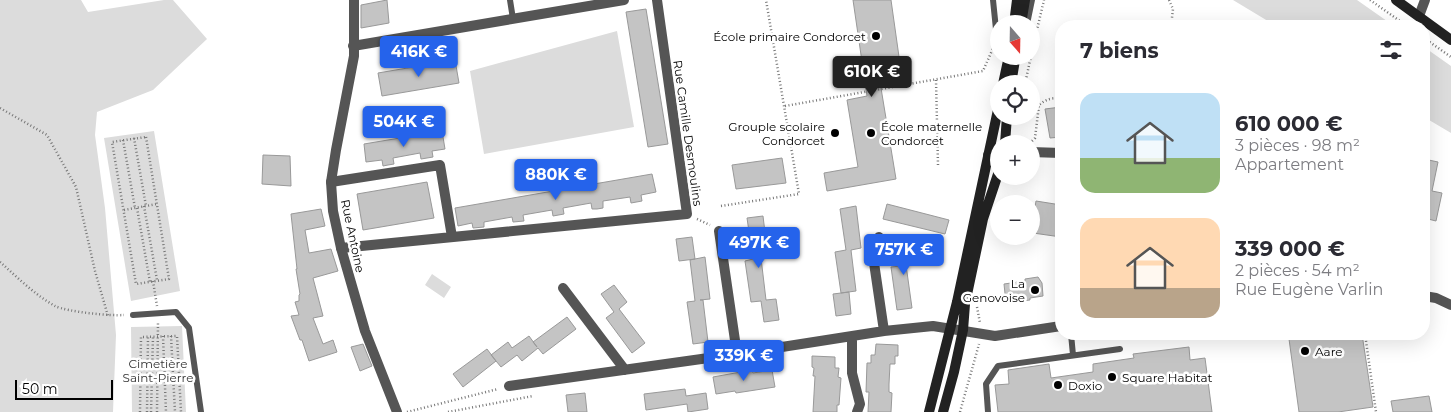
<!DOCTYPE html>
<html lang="fr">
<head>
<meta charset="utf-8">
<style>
  body { margin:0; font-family:Montserrat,sans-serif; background:#f7f7f7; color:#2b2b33; height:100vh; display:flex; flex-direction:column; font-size:19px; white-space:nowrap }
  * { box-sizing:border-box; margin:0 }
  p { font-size:16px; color:#7c7c81 }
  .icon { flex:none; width:28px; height:28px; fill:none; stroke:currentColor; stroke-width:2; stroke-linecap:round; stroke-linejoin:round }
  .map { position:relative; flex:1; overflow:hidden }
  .sheet { position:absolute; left:1055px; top:20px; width:375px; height:320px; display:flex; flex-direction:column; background:#fff; border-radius:20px; box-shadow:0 5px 20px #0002 }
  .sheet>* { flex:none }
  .needle { width:32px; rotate:160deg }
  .controls { position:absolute; left:990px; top:15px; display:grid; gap:10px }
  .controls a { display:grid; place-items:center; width:50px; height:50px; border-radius:50%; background:#fff; box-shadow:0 5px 20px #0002; font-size:25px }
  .scale { position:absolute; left:15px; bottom:12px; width:98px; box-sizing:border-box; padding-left:5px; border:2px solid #000; border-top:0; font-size:14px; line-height:18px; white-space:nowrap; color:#000; -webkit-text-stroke:4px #fff; paint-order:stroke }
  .price { position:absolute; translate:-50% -42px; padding:0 11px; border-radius:5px; background:#2563eb; color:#fff; font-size:16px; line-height:32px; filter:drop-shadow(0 1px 2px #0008) }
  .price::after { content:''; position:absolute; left:50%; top:30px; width:15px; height:11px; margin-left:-8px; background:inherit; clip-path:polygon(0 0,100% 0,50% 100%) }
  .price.on { background:#222; color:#fff }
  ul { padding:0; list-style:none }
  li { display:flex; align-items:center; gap:15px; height:125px; padding:0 25px }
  li span { display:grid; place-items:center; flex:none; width:140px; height:100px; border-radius:15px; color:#555 }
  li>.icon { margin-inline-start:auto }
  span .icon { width:60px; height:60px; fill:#fffc; stroke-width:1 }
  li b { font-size:21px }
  h2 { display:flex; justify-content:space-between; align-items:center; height:60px; padding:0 25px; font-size:21px }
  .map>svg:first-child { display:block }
  .green { fill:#dcdcdc }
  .building { fill:#c4c4c4; stroke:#999 }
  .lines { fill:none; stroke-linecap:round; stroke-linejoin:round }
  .path { stroke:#777; stroke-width:2.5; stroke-dasharray:1 2.5; stroke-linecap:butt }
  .service { stroke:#555; stroke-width:6 }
  .minor { stroke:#555; stroke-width:10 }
  .tertiary { stroke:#555; stroke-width:10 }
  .secondary { stroke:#222; stroke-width:10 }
  .poi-dot { fill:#000; stroke:#fff; stroke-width:2 }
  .labels { text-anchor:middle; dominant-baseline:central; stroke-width:5; stroke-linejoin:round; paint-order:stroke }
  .poi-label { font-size:12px; fill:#000; stroke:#fff; text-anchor:start }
  .street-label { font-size:12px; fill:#000; stroke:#fff }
  .park-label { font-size:12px; fill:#333; stroke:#fff }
</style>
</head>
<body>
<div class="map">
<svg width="1451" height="412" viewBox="0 0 1451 412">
  <rect width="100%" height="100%" fill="#fff"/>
  <!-- green -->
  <path class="green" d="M0,0H81L88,12L164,0H173L207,39L153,90L97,112L95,135L105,208L116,335L113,412H0Z
    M1233,0H1357L1394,26H1276Z
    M617,31L634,127L484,154L470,71Z
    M1424,47L1451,66V133L1424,117Z
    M154,131L180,291L131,301L104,138Z
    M432,274L451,287L444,298L425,285Z
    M182,326L186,412H132L131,327Z"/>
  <!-- building -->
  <path class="building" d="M387,0L389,23L361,28V5Z
    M853,0H891L902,78L880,82L896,179L827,191L824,173L858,167L847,100L867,96Z
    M646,9L668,144L648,147L626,12Z
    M455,60L459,83L382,96L378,73Z
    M1061,107V137L1050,138L1045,109Z
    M442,131L445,149L432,151L433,157L421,159L420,153L393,158L394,164L388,165L383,166L382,160L366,162L364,144Z
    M263,155L290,156L291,186L262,184Z
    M782,158L786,183L736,189L732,165Z
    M1424,159L1438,162L1432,191L1442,193L1436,221L1424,218Z
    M652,174L656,192L641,195L642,201L631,203L630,197L603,201V208L597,209H592L591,203L563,208L564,214L553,216L552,210L523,215L524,221L513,222L512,217L484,222V227L473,228L472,223L458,226L455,208Z
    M427,182L434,218L363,230L357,194Z
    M1036,201L1061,205V237L1033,233L1034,225H1032Z
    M887,204L949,220L945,234L883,219Z
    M856,206L861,248L851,250L856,291L841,293L835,252L846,250L840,209Z
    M321,209L325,226L305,230L309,253L331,249L338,271L313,278L323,316L313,318L323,344L333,340L337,352L309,361L302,340H300L291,316L299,315L295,302L299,301V295L300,294L296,269H297L291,214Z
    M763,216L768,257L761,258L766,300L776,299L779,320L764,322L761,301L751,302L745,261L753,259L747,218Z
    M692,237L695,259L679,261L676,239Z
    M914,242L917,263L906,265L912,308L897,310L891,267L901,266L899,244Z
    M705,257L710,299L700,300H703L708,342L693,344L687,302L695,301L690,260Z
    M1038,277L1042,283L1043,296L1030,298V300L1006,303L1004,284L1025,281V279Z
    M614,285L627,302L619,309L645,343L632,353L606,318L614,312L601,294Z
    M849,292L851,314L836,316L833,294Z
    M567,317L576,329L543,354L538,348L522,361L517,355L501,367L491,355L508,342L512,348L529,336L537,347L533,342Z
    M1326,334H1362L1373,407L1338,412H1299L1289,339Z
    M363,344L372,366L360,371L351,347Z
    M876,344L898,345V356H895V364H890L889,384V392L892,393L891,412H868L869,392H866L867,363H871V355H875Z
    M1189,347L1190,360L1205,358L1212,412H998L995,385L1009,384L1008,370L1049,364L1051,378L1093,372V364L1134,358L1133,354Z
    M487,349L496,361L463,387L453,374Z
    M812,356L835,357V368H839L838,377L841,378L839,405H837V412H813L815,376H813L814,368L812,367Z
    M752,370L753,373L772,370L775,387L736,393L735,391L716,394L713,377Z
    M685,389L686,396L706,393L708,409L688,412L687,404L646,410L644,394Z
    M585,393L587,412H568L566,395Z
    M1429,396L1432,412H1393L1391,401Z"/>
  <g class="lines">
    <!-- path -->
    <path class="path" d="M1169,0L1173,9L1171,26
      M1370,0L1407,26
      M1424,38L1451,57
      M1031,55L1044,0
      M936,80L938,165
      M1025,84L1031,56
      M785,106L983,71L994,46
      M0,108L47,135L76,187L95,271L108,316
      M146,137L169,279L136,284L112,142Z
      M134,138L146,206
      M123,140L135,208
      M1032,141L1035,138L1039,105C1046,99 1053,97 1061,99
      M144,206L157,280
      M721,206L799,194L766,0
      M137,208L150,282
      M124,210L157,204
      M697,219L710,225
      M994,227L999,217
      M0,262C17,277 35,295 55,306C68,312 110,316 124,315
      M153,281L157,306
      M977,307L980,323
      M1365,334L1376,412
      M163,336L166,412
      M171,336L175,412
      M140,412L141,337L177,336L181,412
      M147,412L148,337
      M151,412L153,337
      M157,412L158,321
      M407,412L498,389
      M448,412L533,396
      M960,412L979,344"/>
    <!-- service -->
    <path class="service" d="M510,0L513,19
      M993,0L997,39L999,40
      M1027,24L1032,0
      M133,315L176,312L189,328L201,412
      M1071,334L1073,355
      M988,412L986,384L998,366L1120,349"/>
    <!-- minor -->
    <path class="minor" d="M1419,16L1425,0
      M353,46L624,0
      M1031,152L1061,153
      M988,155L999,154
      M331,182L440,165L452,237
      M719,231L737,354
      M879,237L873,256L884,331
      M341,248L687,214L657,0
      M563,288L625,370
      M1424,296L1436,298L1451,305
      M852,336V373L860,404L857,412
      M509,386L737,354L884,331L933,326L995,336L1061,326"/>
    <!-- tertiary -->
    <path class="tertiary" d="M354,0V56L336,150L331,182L333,211L341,248L365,331L397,412"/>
    <!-- secondary -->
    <path class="secondary" d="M1396,0L1451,40
      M1014,24L1017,0
      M1021,24L1025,0
      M1003,84L1009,56
      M1011,84L1015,60
      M1005,144L1007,116
      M929,412L957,302L999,105
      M943,412L954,372L963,330L965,304L983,219L999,171"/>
  </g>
  <!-- markers -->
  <g class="poi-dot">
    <circle cx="876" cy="36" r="5"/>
    <circle cx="835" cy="133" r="5"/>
    <circle cx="871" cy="133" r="5"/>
    <circle cx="1035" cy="290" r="5"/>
    <circle cx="1305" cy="351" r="5"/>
    <circle cx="1112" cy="377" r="5"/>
    <circle cx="1058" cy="385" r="5"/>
  </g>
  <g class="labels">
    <!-- poi labels -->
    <g class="poi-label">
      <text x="866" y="36" text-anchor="end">École primaire Condorcet</text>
      <text x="825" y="126" text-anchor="end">Grouple scolaire<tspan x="825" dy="14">Condorcet</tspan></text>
      <text x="881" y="126">École maternelle<tspan x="881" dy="14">Condorcet</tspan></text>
      <text x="1025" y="283" text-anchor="end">La<tspan x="1025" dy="14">Genovoise</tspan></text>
      <text x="1315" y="351">Aare</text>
      <text x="1122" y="377">Square Habitat</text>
      <text x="1068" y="385">Doxio</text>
    </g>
    <!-- street labels -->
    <g class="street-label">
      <text transform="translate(688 133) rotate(82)">Rue Camille Desmoulins</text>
      <text transform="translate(353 236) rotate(78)">Rue Antoine</text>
    </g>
    <!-- park labels -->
    <g class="park-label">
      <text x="158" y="363">Cimetière<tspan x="158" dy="14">Saint-Pierre</tspan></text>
    </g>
  </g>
</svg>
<div class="controls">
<a><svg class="needle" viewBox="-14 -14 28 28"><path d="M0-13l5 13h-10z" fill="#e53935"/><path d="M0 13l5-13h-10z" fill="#7c7c81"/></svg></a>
<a><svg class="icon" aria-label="locate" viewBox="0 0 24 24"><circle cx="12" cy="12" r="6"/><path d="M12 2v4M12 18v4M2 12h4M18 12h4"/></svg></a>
<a>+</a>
<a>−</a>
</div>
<div class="scale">50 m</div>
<b class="price" style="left:419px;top:78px">416K €</b>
<b class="price on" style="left:872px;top:98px">610K €</b>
<b class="price" style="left:404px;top:148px">504K €</b>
<b class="price" style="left:556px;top:201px">880K €</b>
<b class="price" style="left:759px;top:269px">497K €</b>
<b class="price" style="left:904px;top:276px">757K €</b>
<b class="price" style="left:744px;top:382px">339K €</b>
<section class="sheet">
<h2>7 biens<svg class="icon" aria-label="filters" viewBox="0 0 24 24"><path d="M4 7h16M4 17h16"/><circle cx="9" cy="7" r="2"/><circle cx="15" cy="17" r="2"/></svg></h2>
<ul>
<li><span style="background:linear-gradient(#bfe0f5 65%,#8fb573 0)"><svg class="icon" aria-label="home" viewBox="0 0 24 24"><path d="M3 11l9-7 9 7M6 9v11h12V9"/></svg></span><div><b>610 000 €</b><p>3 pièces · 98 m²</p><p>Appartement</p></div></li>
<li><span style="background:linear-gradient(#ffd9b3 70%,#b9a48a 0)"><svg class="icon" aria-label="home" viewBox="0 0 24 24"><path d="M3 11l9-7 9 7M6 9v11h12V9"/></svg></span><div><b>339 000 €</b><p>2 pièces · 54 m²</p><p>Rue Eugène Varlin</p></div></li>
</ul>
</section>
</div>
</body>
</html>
